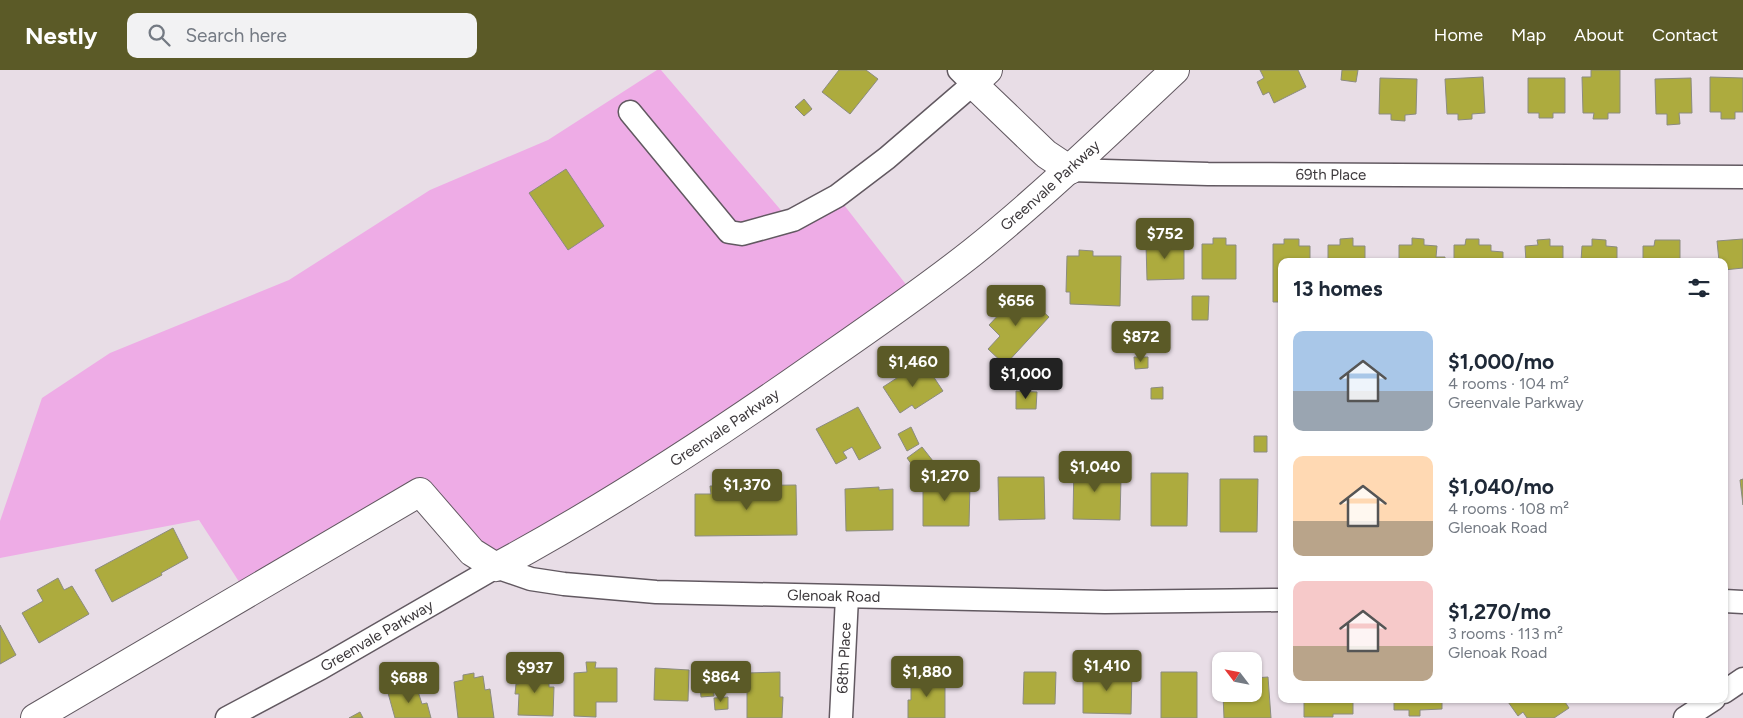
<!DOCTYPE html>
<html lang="en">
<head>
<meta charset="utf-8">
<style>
  body { margin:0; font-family:Figtree,sans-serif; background:#f2f2f3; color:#1f2937; height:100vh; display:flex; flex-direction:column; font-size:19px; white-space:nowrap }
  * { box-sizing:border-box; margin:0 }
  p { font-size:16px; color:#747a83 }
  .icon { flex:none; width:28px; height:28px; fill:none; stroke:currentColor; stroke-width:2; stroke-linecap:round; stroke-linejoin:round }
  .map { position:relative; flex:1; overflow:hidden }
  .drawer { position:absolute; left:1278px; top:188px; width:450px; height:445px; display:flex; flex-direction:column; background:#fff; border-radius:10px; box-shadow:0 1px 4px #0004 }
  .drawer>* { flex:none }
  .needle { width:32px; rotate:302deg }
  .tools { position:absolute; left:1212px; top:582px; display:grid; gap:10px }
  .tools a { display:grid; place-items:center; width:50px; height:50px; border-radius:10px; background:#fff; box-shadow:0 1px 4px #0004; font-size:25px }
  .price { position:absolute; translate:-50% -42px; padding:0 11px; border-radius:5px; background:#5b5a27; color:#fff; font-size:16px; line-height:32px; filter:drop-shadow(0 1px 2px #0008) }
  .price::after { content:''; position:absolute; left:50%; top:30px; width:15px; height:11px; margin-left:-8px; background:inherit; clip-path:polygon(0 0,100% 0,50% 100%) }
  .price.active { background:#222; color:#fff }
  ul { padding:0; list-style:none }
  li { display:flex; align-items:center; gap:15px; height:125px; padding:0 15px }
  li span { display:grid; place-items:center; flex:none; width:140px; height:100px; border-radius:10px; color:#555 }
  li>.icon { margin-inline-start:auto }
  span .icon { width:60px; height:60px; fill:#fffc; stroke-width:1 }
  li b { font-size:21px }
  h2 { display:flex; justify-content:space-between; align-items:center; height:60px; padding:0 15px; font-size:21px }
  header { display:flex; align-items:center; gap:30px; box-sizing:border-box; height:70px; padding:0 25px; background:#5b5a27; color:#fff }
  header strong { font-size:24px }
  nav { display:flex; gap:28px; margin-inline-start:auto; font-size:18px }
  .search { width:350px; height:45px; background:#f2f2f3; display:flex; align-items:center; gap:12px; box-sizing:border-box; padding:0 18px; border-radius:10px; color:#747a83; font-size:19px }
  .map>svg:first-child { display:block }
  .green { fill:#eeace6 }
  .building { fill:#adab3e; stroke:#8b8b80 }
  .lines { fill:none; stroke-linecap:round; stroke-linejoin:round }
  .street-casing { stroke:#625961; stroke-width:25 }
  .secondary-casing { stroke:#625961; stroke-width:30 }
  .street { stroke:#fff; stroke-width:22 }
  .secondary { stroke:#fff; stroke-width:28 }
  .labels { text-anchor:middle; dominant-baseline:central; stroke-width:4; stroke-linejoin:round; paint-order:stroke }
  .street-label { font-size:15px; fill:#3c383b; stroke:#fff }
</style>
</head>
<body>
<header>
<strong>Nestly</strong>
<div class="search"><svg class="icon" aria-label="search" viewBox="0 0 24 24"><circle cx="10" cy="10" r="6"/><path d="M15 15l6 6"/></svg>Search here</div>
<nav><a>Home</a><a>Map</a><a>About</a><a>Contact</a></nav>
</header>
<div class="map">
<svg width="1743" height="648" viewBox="0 0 1743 648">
  <rect width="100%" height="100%" fill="#e8dde6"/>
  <!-- green -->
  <path class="green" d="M657,0H661L785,145L837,126L915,226L496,497L420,422L247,524L199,450L0,488V451L42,328L110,283L289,210L430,120L548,70Z"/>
  <!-- building -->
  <path class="building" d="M839,0H866L878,9L850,44L822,22Z
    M1260,0H1298L1306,17L1274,33L1269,22L1263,25L1257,12L1264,8Z
    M1342,0H1358L1356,12L1341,10Z
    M1591,0H1620V43H1608V49H1593L1594,43H1583L1582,7H1591Z
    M1483,7L1485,43L1472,44V49L1458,50V44H1447L1445,9Z
    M1710,7L1743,8V42H1735V49H1721V42H1710Z
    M1380,8L1417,9L1416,44L1405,45V51L1391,50V44H1379Z
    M1528,8H1565V43H1553V48H1539V43H1528Z
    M1691,8L1692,43H1679L1680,54L1667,55V44H1656L1655,9Z
    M804,29L812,39L804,46L795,37Z
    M566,99L604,156L568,180L529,123Z
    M1158,168H1172V174H1184V209L1147,210L1146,174H1159Z
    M1213,168H1226V175H1236V209H1202V174H1213Z
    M1353,168V176H1365V191H1328V175H1340V169Z
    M1412,168L1424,169V175L1437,176L1436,187H1445V191H1399V175H1412Z
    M1284,169H1299V176H1310V191H1281V232H1273V174H1284Z
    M1466,169H1479V175H1491V181L1503,182V191H1454V175H1465Z
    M1550,169V176H1563V191H1526L1525,176L1538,175L1537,170Z
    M1592,169L1606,170V176L1617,177V191H1581L1582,176H1592Z
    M1743,169V198L1724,200V191H1719L1717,171Z
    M1655,170H1680V191H1643V176H1654Z
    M1079,180L1093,181V186H1121L1120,236L1070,234V222H1066L1067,186H1079Z
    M1021,221L1049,247L1005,295L988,279L1000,266L989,255Z
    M1192,226H1209L1208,250H1192Z
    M1134,287H1148V298L1135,299Z
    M923,291L943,321L915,339L912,335L900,343L883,317Z
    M1047,299L1055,300L1053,313H1046Z
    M1163,317V329H1151V318Z
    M1016,321L1037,322L1036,339H1016Z
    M858,337L881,378L859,390L852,377L843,382L847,388L836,394L816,359Z
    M911,357L919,374L907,381L898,364Z
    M1254,366H1267V382H1254Z
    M922,377L933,391L918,403L907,388Z
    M1074,392H1103L1102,408H1121L1120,450L1073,449Z
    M1151,403H1188L1187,456H1151Z
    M923,406H957V415H970L969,456H923Z
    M998,407H1044L1045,449L999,450Z
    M1220,409H1258L1257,462H1220Z
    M1743,409V435L1740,410Z
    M796,415L797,465L695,466V424H711L710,416Z
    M879,417V420L893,419V460L846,461L845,419Z
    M173,458L188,488L161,503L162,505L112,532L95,500Z
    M58,508L64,520L72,516L89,544L39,573L22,543L43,531L37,520Z
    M0,555L16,585L0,594Z
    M586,592H596L595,598H617V632H596V647L574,646V603L587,602Z
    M530,597L538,598V601H549V617H554L553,646L518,645L519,624H515L516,614H519V602H530Z
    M655,598L689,600L688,631L654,630Z
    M1083,601L1132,602L1131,644L1083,643Z
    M780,602V627H783L782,648H747V603Z
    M1024,602H1056L1055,634H1023Z
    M1161,602H1197V648H1161Z
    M474,603V608L483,606L485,620L490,619L494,648H458L454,612L463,610V605Z
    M911,607H945V648H908V630H911Z
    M1268,607L1271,648H1224L1223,624H1254V608Z
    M713,614L714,626L701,627L700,615Z
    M416,615L422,634L427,633L431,648H395L388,623Z
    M728,627V639L715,640L714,628Z
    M1304,629H1353V644H1333V647H1304Z
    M1394,629H1442V639L1420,640V646H1409V640H1394Z
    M1506,629H1563L1569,638L1554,648H1527L1523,642L1518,646Z
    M360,642L363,648H349Z"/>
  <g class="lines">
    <defs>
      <g id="street">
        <path d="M630,42L729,162L742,164L793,150L837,126L887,88L973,14L959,0"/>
        <path id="s1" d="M1070,100L1208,104L1743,107"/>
        <path d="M1724,531L1743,532"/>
        <path d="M1724,622L1743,609"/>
        <path id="s2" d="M227,648L321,598L496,497L531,509L564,514L656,522L1105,532L1281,530"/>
        <path id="s3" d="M841,648L847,527"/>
        <path d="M1685,648L1714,629"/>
      </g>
      <g id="secondary">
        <path d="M988,0L973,14L1046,84L1070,100"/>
        <path id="s4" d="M35,648L420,422L472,482L496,497C604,439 708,371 808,301C864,262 920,224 973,182C1044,125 1109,62 1175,0"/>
      </g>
    </defs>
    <!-- street casing -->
    <use href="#street" class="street-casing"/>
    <!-- secondary casing -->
    <use href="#secondary" class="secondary-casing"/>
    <!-- street -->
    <use href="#street" class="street"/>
    <!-- secondary -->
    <use href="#secondary" class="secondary"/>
  </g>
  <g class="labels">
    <!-- street labels -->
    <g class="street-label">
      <text stroke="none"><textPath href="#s1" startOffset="261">69th Place</textPath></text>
      <text stroke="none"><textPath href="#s4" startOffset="1228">Greenvale Parkway</textPath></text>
      <text stroke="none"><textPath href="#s4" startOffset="822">Greenvale Parkway</textPath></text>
      <text stroke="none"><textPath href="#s2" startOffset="649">Glenoak Road</textPath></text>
      <text stroke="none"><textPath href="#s2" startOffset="171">Greenvale Parkway</textPath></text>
      <text stroke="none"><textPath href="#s3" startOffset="60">68th Place</textPath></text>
    </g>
  </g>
</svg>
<div class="tools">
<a><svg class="needle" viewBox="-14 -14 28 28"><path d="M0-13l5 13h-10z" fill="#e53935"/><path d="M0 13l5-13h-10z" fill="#747a83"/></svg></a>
</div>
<b class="price" style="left:1165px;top:190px">$752</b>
<b class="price" style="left:1016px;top:257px">$656</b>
<b class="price" style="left:1141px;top:293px">$872</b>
<b class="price" style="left:913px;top:318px">$1,460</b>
<b class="price active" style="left:1026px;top:330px">$1,000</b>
<b class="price" style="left:1095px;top:423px">$1,040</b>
<b class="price" style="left:945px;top:432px">$1,270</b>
<b class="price" style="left:747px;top:441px">$1,370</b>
<b class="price" style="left:1107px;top:622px">$1,410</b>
<b class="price" style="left:535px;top:624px">$937</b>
<b class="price" style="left:927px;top:628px">$1,880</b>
<b class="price" style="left:721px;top:633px">$864</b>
<b class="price" style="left:409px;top:634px">$688</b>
<section class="drawer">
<h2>13 homes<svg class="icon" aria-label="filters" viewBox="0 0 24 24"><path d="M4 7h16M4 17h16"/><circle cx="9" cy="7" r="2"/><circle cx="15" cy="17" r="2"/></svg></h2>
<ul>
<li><span style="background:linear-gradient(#a9c7e8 60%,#9aa5b1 0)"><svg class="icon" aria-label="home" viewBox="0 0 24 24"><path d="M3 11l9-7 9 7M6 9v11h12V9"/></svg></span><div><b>$1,000/mo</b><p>4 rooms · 104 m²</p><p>Greenvale Parkway</p></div></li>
<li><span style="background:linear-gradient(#ffd9b3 65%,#b9a48a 0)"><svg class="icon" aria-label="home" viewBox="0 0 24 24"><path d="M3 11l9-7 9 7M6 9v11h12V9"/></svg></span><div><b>$1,040/mo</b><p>4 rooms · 108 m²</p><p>Glenoak Road</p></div></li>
<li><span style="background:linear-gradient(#f6c9c9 65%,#b9a48a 0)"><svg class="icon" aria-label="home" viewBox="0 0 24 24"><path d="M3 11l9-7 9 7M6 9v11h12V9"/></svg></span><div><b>$1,270/mo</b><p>3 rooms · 113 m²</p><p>Glenoak Road</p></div></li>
</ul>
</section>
</div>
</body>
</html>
